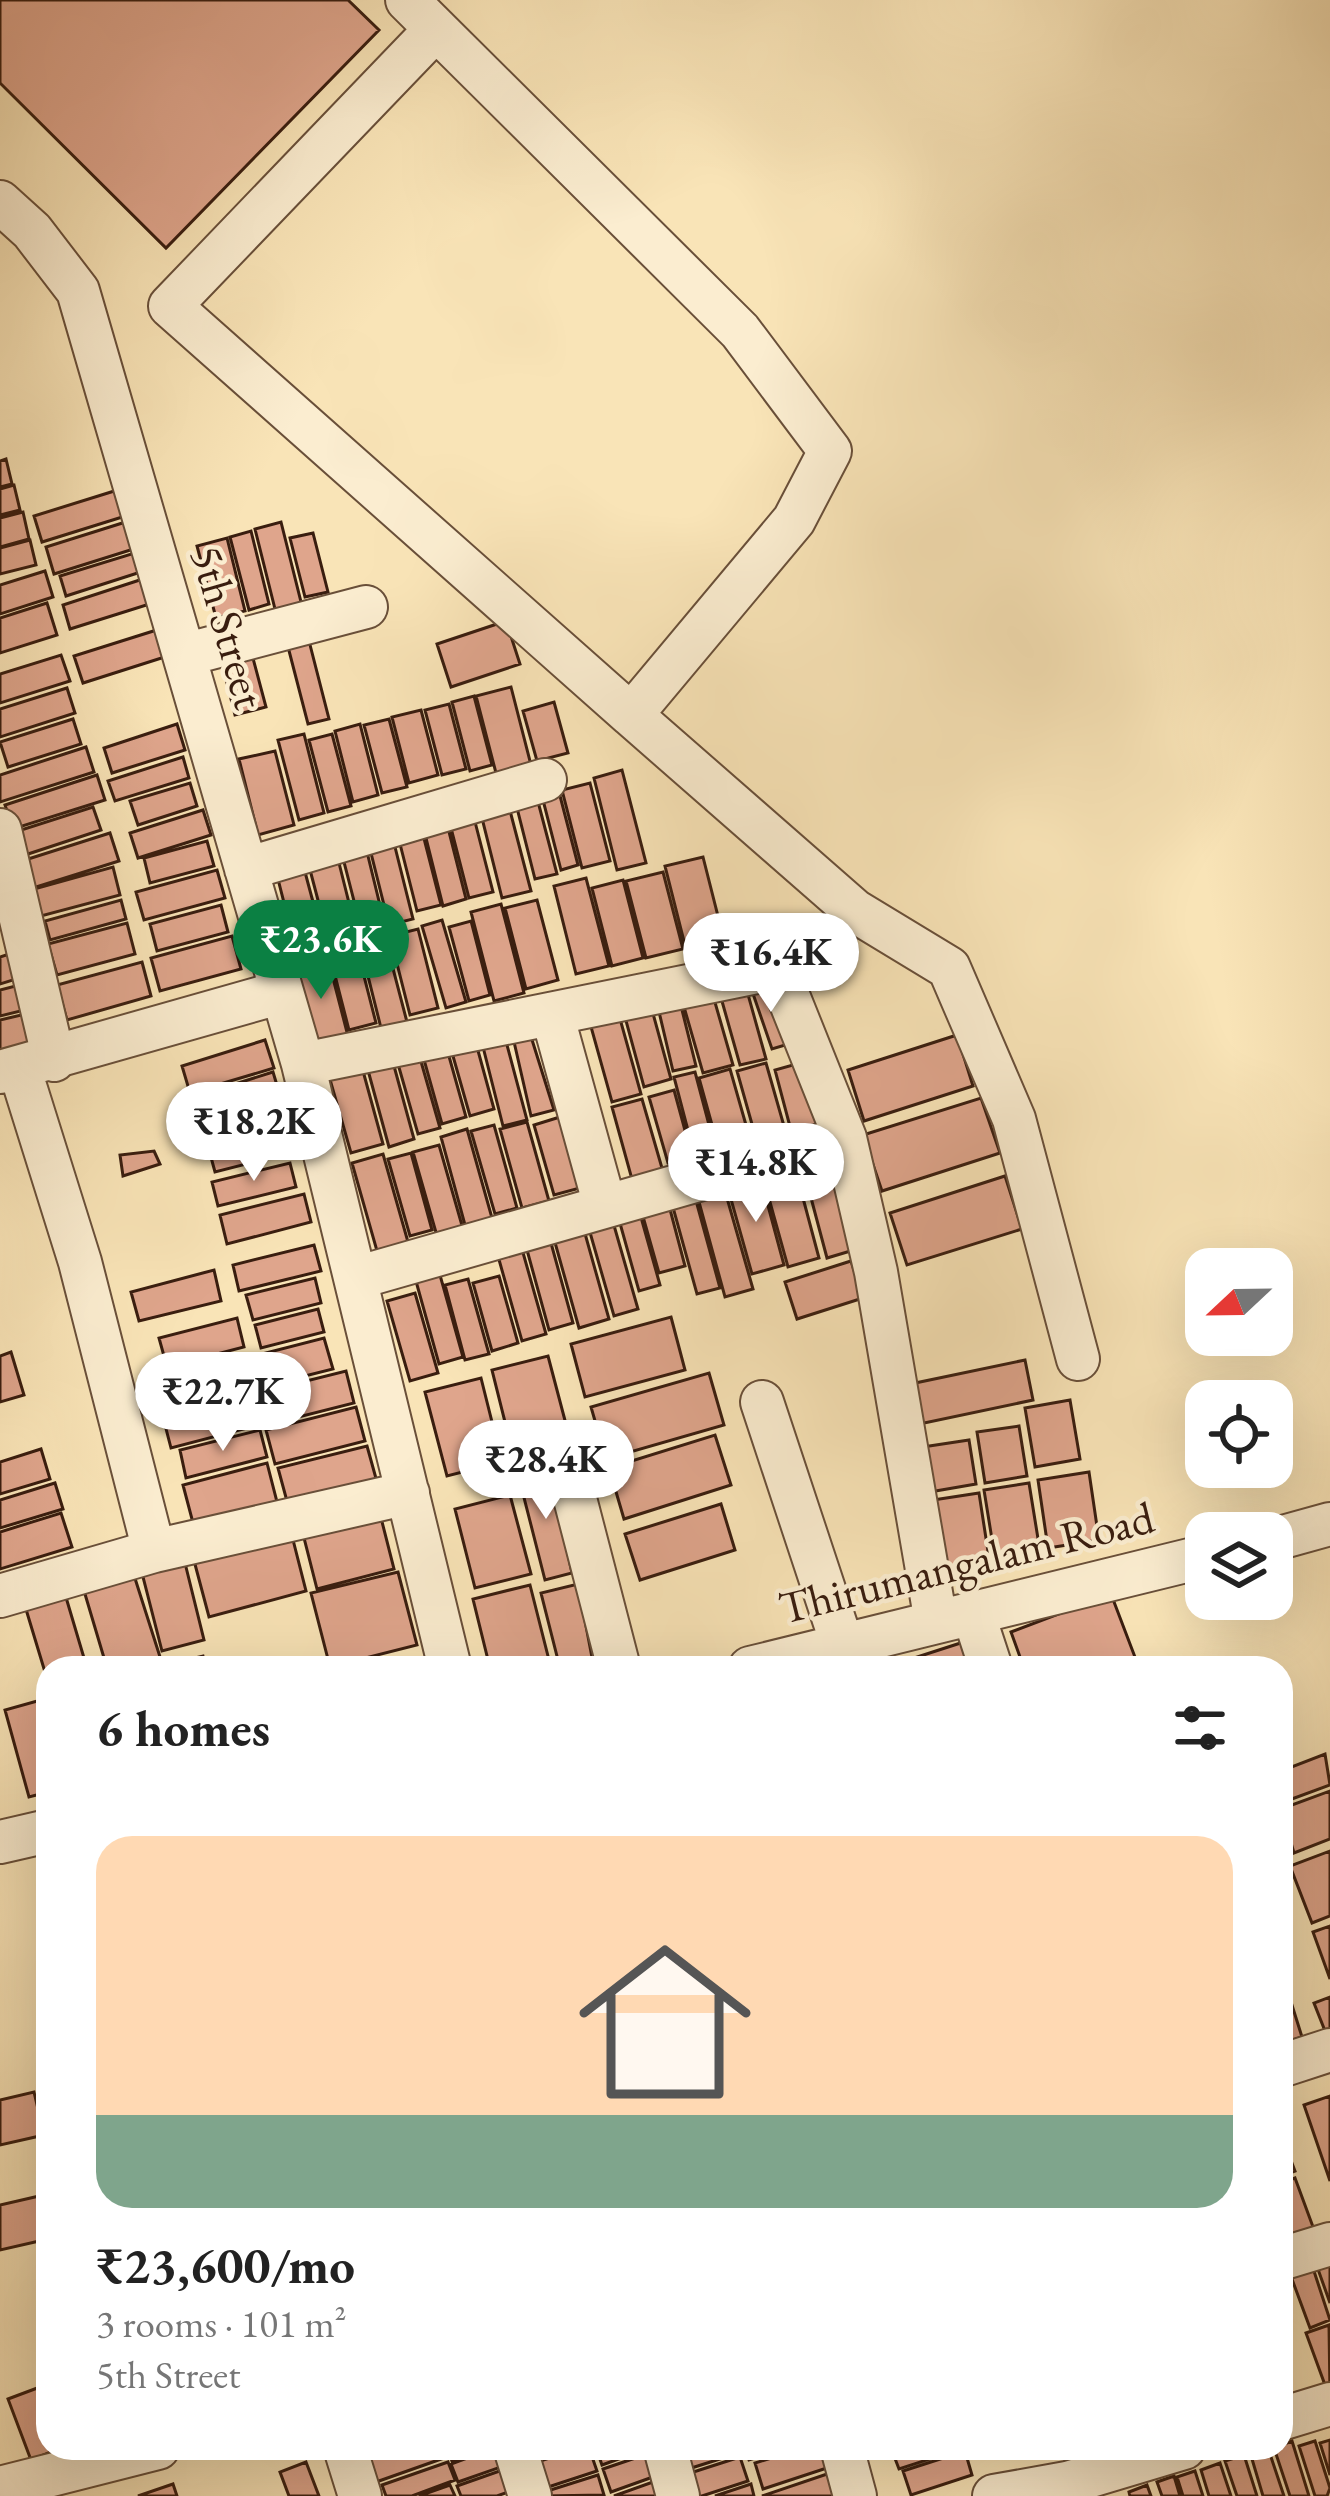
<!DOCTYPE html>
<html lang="en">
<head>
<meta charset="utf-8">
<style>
  body { margin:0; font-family:"EB Garamond",serif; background:#f6f6f6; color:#222; height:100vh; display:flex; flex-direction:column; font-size:45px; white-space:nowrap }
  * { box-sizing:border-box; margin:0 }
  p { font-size:39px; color:#767676 }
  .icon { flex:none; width:66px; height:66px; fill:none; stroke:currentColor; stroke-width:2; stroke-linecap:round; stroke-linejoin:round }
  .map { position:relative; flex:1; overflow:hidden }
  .side { position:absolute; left:36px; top:1656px; width:1257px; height:804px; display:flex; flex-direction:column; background:#fff; border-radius:36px; box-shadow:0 12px 48px #0002 }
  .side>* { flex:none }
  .needle { width:78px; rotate:248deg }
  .tools { position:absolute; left:1185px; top:1248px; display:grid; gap:24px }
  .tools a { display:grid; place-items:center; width:108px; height:108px; border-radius:24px; background:#fff; box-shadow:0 12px 48px #0002; font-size:60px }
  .price { position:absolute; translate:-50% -102px; padding:0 27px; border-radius:42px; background:#fff; color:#222; font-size:39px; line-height:78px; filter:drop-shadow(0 3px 6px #0008) }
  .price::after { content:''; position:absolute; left:50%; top:72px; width:36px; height:27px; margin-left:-18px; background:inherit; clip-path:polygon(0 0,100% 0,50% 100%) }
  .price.current { background:#0b8043; color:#fff }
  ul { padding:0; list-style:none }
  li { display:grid; align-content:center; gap:24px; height:636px; padding:0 60px }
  li span { display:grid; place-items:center; height:372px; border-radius:36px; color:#555 }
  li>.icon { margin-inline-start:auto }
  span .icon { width:216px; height:216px; fill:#fffc; stroke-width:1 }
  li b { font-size:51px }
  h2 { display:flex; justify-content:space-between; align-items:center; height:144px; padding:0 60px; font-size:51px }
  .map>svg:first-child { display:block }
  .building { fill:#dfa58c; stroke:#391d0f; stroke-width:3 }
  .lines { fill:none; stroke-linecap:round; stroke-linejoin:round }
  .minor-casing { stroke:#694f39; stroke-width:46 }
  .minor { stroke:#fbedd0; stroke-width:42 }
  .labels { text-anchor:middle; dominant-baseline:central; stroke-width:9; stroke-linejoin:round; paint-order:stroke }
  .street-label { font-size:45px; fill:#391d0f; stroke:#fbedd0 }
</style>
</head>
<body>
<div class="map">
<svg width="1330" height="2496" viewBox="0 0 1330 2496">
  <rect width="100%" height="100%" fill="#f9e4b7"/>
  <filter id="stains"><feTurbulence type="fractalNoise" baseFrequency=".00167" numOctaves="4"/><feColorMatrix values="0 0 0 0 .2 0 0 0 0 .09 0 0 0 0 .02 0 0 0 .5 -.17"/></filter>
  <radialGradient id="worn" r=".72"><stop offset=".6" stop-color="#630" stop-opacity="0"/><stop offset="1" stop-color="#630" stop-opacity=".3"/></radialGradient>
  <!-- building -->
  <path class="building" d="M0,0H348L379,30L166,248L0,83Z
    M6,459L12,484L0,487V461Z
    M14,485L20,510L0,515V489Z
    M124,488L132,514L42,542L34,516Z
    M23,512L29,539L0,547V518Z
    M132,520L140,547L54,574L46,547Z
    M281,522L303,610L277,617L255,529Z
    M251,531L269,604L249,610L230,537Z
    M313,533L328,592L305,597L290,538Z
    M227,538L245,611L216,618L197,546Z
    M30,540L36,565L0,574V548Z
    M141,551L147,570L66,596L60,576Z
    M45,571L53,597L0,614V585Z
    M149,577L156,602L70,629L63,605Z
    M47,603L57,635L0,653V618Z
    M506,621L520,664L451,687L437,644Z
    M163,628L171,655L83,683L74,656Z
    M308,637L329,719L308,724L287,643Z
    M250,647L266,707L235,715L220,655Z
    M61,655L70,681L0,703V674Z
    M511,687L531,765L496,773L476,696Z
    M67,688L75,713L0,737V709Z
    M474,696L492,765L470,771L452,702Z
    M554,702L568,753L537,761L523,711Z
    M449,704L466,769L442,775L425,710Z
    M421,710L438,775L409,783L392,717Z
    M73,719L81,744L8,767L0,742Z
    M389,719L407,787L382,793L364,725Z
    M177,724L185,750L112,773L104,748Z
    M360,724L378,795L353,802L335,731Z
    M304,734L324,813L299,820L278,740Z
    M332,734L351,806L328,812L309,740Z
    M86,747L94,772L0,802V775Z
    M275,751L294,825L258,835L239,759Z
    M183,757L189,778L115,801L108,781Z
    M622,770L646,863L617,870L594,778Z
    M97,775L105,800L13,829L5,805Z
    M190,783L197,806L138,825L130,801Z
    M590,783L610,861L582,868L562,790Z
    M559,792L578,865L561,870L542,796Z
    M536,794L557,874L535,879L515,800Z
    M508,803L531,891L502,898L480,810Z
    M93,807L101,830L25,855L18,831Z
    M203,810L211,835L138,858L130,833Z
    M473,814L493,892L469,898L449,820Z
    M421,827L441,905L417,911L397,832Z
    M448,828L466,899L443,906L425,834Z
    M110,833L119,861L33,888L25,860Z
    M393,839L413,919L389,925L369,845Z
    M207,841L214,866L150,883L144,858Z
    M367,852L386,930L363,936L343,858Z
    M703,857L723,936L685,945L665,866Z
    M338,859L357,935L329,942L309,866Z
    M113,867L120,895L41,916L34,889Z
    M217,870L225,898L144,920L136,892Z
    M305,872L324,943L296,950L278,879Z
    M663,872L683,949L646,958L626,881Z
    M586,878L609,966L576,974L554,886Z
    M623,880L643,958L612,966L592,888Z
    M121,900L126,919L50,940L45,921Z
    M537,900L558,980L526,989L505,908Z
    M501,904L524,993L494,1001L471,912Z
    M221,905L228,932L157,951L150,924Z
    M442,920L466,1002L446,1008L422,926Z
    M471,921L490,995L469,1001L449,927Z
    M127,923L135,954L57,975L48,944Z
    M418,929L438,1008L410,1015L390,936Z
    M232,936L241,969L160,991L151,958Z
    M385,938L407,1022L381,1028L360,944Z
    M356,945L376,1023L349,1030L329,952Z
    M21,950L29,975L0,984V957Z
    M327,955L349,1040L316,1049L294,963Z
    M142,962L151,996L67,1020L57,985Z
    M744,980L766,1059L740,1065L718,987Z
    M749,982L771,985L792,1043L772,1049Z
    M27,983L33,1008L0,1016V990Z
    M710,985L733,1065L703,1073L680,993Z
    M678,994L696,1066L673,1071L656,999Z
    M649,999L671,1079L644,1087L622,1006Z
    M617,1008L641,1094L612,1102L588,1016Z
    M34,1012L42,1040L0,1051V1020Z
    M528,1027L554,1110L531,1116L512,1033Z
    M503,1030L527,1120L503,1126L481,1039Z
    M957,1035L973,1086L864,1121L848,1070Z
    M474,1036L494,1109L470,1116L449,1042Z
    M265,1040L274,1068L190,1093L182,1066Z
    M445,1042L466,1117L442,1124L421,1049Z
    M418,1051L440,1128L418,1134L396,1057Z
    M391,1055L414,1139L389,1147L366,1063Z
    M360,1060L383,1144L351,1153L327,1069Z
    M807,1061L827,1129L793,1138L775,1070Z
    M766,1063L786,1133L757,1142L737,1071Z
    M730,1069L754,1153L722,1161L699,1078Z
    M273,1072L279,1092L199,1116L194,1097Z
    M695,1072L717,1155L696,1161L674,1077Z
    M674,1090L692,1156L668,1163L649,1097Z
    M280,1095L286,1116L208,1140L201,1119Z
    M981,1098L1000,1153L882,1191L863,1135Z
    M642,1099L664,1175L633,1183L612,1107Z
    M560,1117L580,1188L554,1195L534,1125Z
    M527,1122L549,1201L522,1208L500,1129Z
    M494,1125L517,1208L495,1214L471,1131Z
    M467,1129L492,1218L465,1225L441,1137Z
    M287,1130L293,1152L215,1172L209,1150Z
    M439,1145L463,1229L437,1236L413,1152Z
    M154,1151L160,1164L123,1176L120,1155Z
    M411,1153L432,1230L410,1236L388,1159Z
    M383,1154L408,1242L377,1251L352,1163Z
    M838,1154L864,1247L827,1258L802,1164Z
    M290,1163L296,1187L218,1206L212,1182Z
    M795,1168L819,1258L788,1267L763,1177Z
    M760,1176L784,1265L752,1274L727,1185Z
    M1005,1176L1022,1229L907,1265L890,1213Z
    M723,1184L753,1289L725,1297L696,1191Z
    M692,1186L720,1288L697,1294L669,1193Z
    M304,1194L311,1222L227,1244L220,1215Z
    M667,1198L685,1266L659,1273L640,1206Z
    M637,1203L660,1285L639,1291L616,1209Z
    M611,1215L638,1309L614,1316L587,1222Z
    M584,1230L609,1319L579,1328L554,1239Z
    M520,1242L546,1334L522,1341L496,1249Z
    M551,1243L573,1323L549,1330L527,1250Z
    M314,1245L321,1271L239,1291L233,1265Z
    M851,1261L863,1298L797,1319L785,1282Z
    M438,1268L463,1357L439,1364L414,1274Z
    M214,1270L221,1301L139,1321L131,1292Z
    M499,1276L518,1343L492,1351L473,1283Z
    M315,1278L321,1303L253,1320L246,1295Z
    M468,1279L489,1354L465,1360L445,1285Z
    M415,1293L438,1373L410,1381L387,1301Z
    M318,1309L324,1332L261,1348L255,1325Z
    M671,1317L685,1370L585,1397L571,1344Z
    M237,1318L244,1347L167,1367L159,1338Z
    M324,1338L333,1369L261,1387L254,1356Z
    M11,1352L24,1395L0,1402V1356Z
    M244,1355L253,1390L164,1412L155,1378Z
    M548,1356L572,1447L515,1462L492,1370Z
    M1025,1360L1033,1400L910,1426L901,1386Z
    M346,1371L354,1403L267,1425L258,1393Z
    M709,1373L724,1425L606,1459L591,1407Z
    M481,1378L502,1462L447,1476L425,1392Z
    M251,1395L259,1425L171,1448L163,1417Z
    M1070,1400L1080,1459L1035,1467L1025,1408Z
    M356,1407L365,1441L275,1464L266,1430Z
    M1019,1426L1027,1476L985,1483L977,1432Z
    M260,1430L267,1457L186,1478L180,1450Z
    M715,1435L731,1485L624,1519L609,1468Z
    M969,1440L976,1484L924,1493L916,1448Z
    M367,1446L377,1482L288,1505L278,1468Z
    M41,1449L50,1479L0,1494V1462Z
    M267,1463L277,1502L193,1523L183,1485Z
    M549,1467L572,1573L545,1580L518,1474Z
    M1089,1472L1099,1540L1048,1548L1038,1480Z
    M55,1483L63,1509L0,1528V1500Z
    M1029,1483L1040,1551L995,1558L984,1490Z
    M979,1493L991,1571L932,1580L920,1502Z
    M510,1495L531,1574L475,1588L455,1509Z
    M721,1504L735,1550L640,1580L625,1534Z
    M378,1506L394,1569L317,1589L301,1526Z
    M61,1513L72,1547L0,1569V1532Z
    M290,1528L306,1591L209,1617L192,1553Z
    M184,1559L204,1640L162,1651L141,1569Z
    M132,1569L161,1660L135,1668H107L82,1584Z
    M398,1572L417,1645L330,1667L311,1593Z
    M578,1584L594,1668H560L541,1593Z
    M530,1585L551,1668H490L473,1599Z
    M65,1594L87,1668H48V1682L25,1606Z
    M1111,1594L1138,1665L1024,1668L1011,1632Z
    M973,1639L982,1668H914L911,1659Z
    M203,1656L206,1668H163L162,1666Z
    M48,1698V1792L29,1797L5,1710Z
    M1325,1754L1330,1785L1281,1803V1771Z
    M1330,1791V1839L1294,1853L1281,1809Z
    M1330,1851V1916L1312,1923L1290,1866Z
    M1330,1926V1979L1313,1932Z
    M1281,1970L1302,2037L1281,2044Z
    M1330,1997V2035L1327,2036L1314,2003Z
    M34,2092L44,2135L0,2145V2100Z
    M1330,2096V2181L1304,2105Z
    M1281,2134L1295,2171L1281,2176Z
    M1295,2178L1316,2235L1292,2243L1281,2210V2183Z
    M48,2194V2239L0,2250V2205Z
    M1330,2252V2303L1314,2258Z
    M1311,2262L1330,2320L1310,2328L1289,2271Z
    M1329,2325L1330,2396H1329L1306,2333Z
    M48,2384V2448H61L31,2460L8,2399Z
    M1330,2440V2475L1320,2443Z
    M1292,2441L1309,2496H1290L1274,2448Z
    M1315,2441L1330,2488L1327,2496H1315L1299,2446Z
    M383,2448H440L444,2458L362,2487L352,2459Z
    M447,2448H487L452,2461Z
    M494,2448H510L515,2462L458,2482L451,2464Z
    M580,2448H589L597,2471L539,2490L531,2464Z
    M596,2448H649L602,2465Z
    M689,2448H738L739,2453L685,2470L679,2451Z
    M745,2448H788L749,2460Z
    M804,2448H834L839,2464L763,2489L755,2463Z
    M891,2448H961V2449L899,2469Z
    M1268,2448L1284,2496H1263L1249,2449Z
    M656,2451L664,2473L611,2492L603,2469Z
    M965,2451L972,2475L911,2495L903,2471Z
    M1244,2455L1257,2496H1237L1225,2461Z
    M740,2457L748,2481L702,2496H688L681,2476Z
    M306,2462L319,2496H289L280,2472Z
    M448,2462L455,2480L412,2496H386L382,2485Z
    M1220,2463L1231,2496H1209L1201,2470Z
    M517,2465L525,2486L497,2496H461L457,2486Z
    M836,2471L844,2496H762Z
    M1195,2471L1203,2496H1183L1177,2477Z
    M598,2475L604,2495L542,2496L541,2493Z
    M1174,2476L1180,2496H1162L1157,2482Z
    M664,2478L669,2496H614Z
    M173,2484L177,2496H138Z
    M751,2484L754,2496H715Z
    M450,2485L455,2496H419Z
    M1147,2485L1151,2496H1130L1129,2492Z"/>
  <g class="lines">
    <defs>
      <path id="minor" d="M407,0L740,331L830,451L794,520L631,715L855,911L949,968L1014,1119L1078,1359
        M436,29L170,306L631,715
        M0,202L32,231L78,291L303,1064
        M184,655L366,607
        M0,830L54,1060
        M246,869L545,780
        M552,1014L605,1206
        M0,1072L282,992
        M356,1278L845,1138
        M762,1402L850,1668
        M572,1487L619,1668
        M1272,1540L1330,1524
        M154,1551L408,1493
        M0,1596L154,1551L80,1262L19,1067
        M973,1613L991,1668
        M450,1668L303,1064L777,968L845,1138L876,1272L936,1622
        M750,1668L1206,1556
        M0,1842L48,1831
        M1281,2066L1330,2050
        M1281,2259L1330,2244
        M1281,2419L1330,2404
        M345,2448L360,2496
        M515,2448L530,2496
        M665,2448L678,2496
        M842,2448L855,2496
        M0,2488L158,2448
        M994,2496L1067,2483L1184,2448"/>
    </defs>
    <!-- minor casing -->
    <use href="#minor" class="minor-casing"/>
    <!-- minor -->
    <use href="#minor" class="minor"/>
  </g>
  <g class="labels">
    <!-- street labels -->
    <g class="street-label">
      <text transform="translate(229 627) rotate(74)">5th Street</text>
      <text transform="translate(966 1562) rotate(-14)">Thirumangalam Road</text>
    </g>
  </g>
  <rect width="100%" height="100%" filter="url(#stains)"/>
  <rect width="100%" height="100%" fill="url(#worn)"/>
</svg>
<div class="tools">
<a><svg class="needle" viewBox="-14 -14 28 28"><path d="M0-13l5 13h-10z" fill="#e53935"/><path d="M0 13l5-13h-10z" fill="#767676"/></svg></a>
<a><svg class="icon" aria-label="locate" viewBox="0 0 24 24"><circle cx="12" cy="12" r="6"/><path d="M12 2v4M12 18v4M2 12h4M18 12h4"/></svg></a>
<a><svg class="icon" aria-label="layers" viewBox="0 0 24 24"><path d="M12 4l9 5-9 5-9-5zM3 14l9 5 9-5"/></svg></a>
</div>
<b class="price current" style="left:321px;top:1002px">₹23.6K</b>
<b class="price" style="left:771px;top:1015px">₹16.4K</b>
<b class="price" style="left:254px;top:1184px">₹18.2K</b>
<b class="price" style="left:756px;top:1225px">₹14.8K</b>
<b class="price" style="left:223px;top:1454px">₹22.7K</b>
<b class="price" style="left:546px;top:1522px">₹28.4K</b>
<section class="side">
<h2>6 homes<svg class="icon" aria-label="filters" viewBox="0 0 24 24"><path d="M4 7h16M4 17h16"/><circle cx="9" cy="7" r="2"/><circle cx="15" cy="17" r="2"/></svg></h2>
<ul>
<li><span style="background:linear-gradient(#ffd9b3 75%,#7fa58c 0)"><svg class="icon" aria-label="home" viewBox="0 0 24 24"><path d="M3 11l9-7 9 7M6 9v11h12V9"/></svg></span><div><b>₹23,600/mo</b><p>3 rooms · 101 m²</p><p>5th Street</p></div></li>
</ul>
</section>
</div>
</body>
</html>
